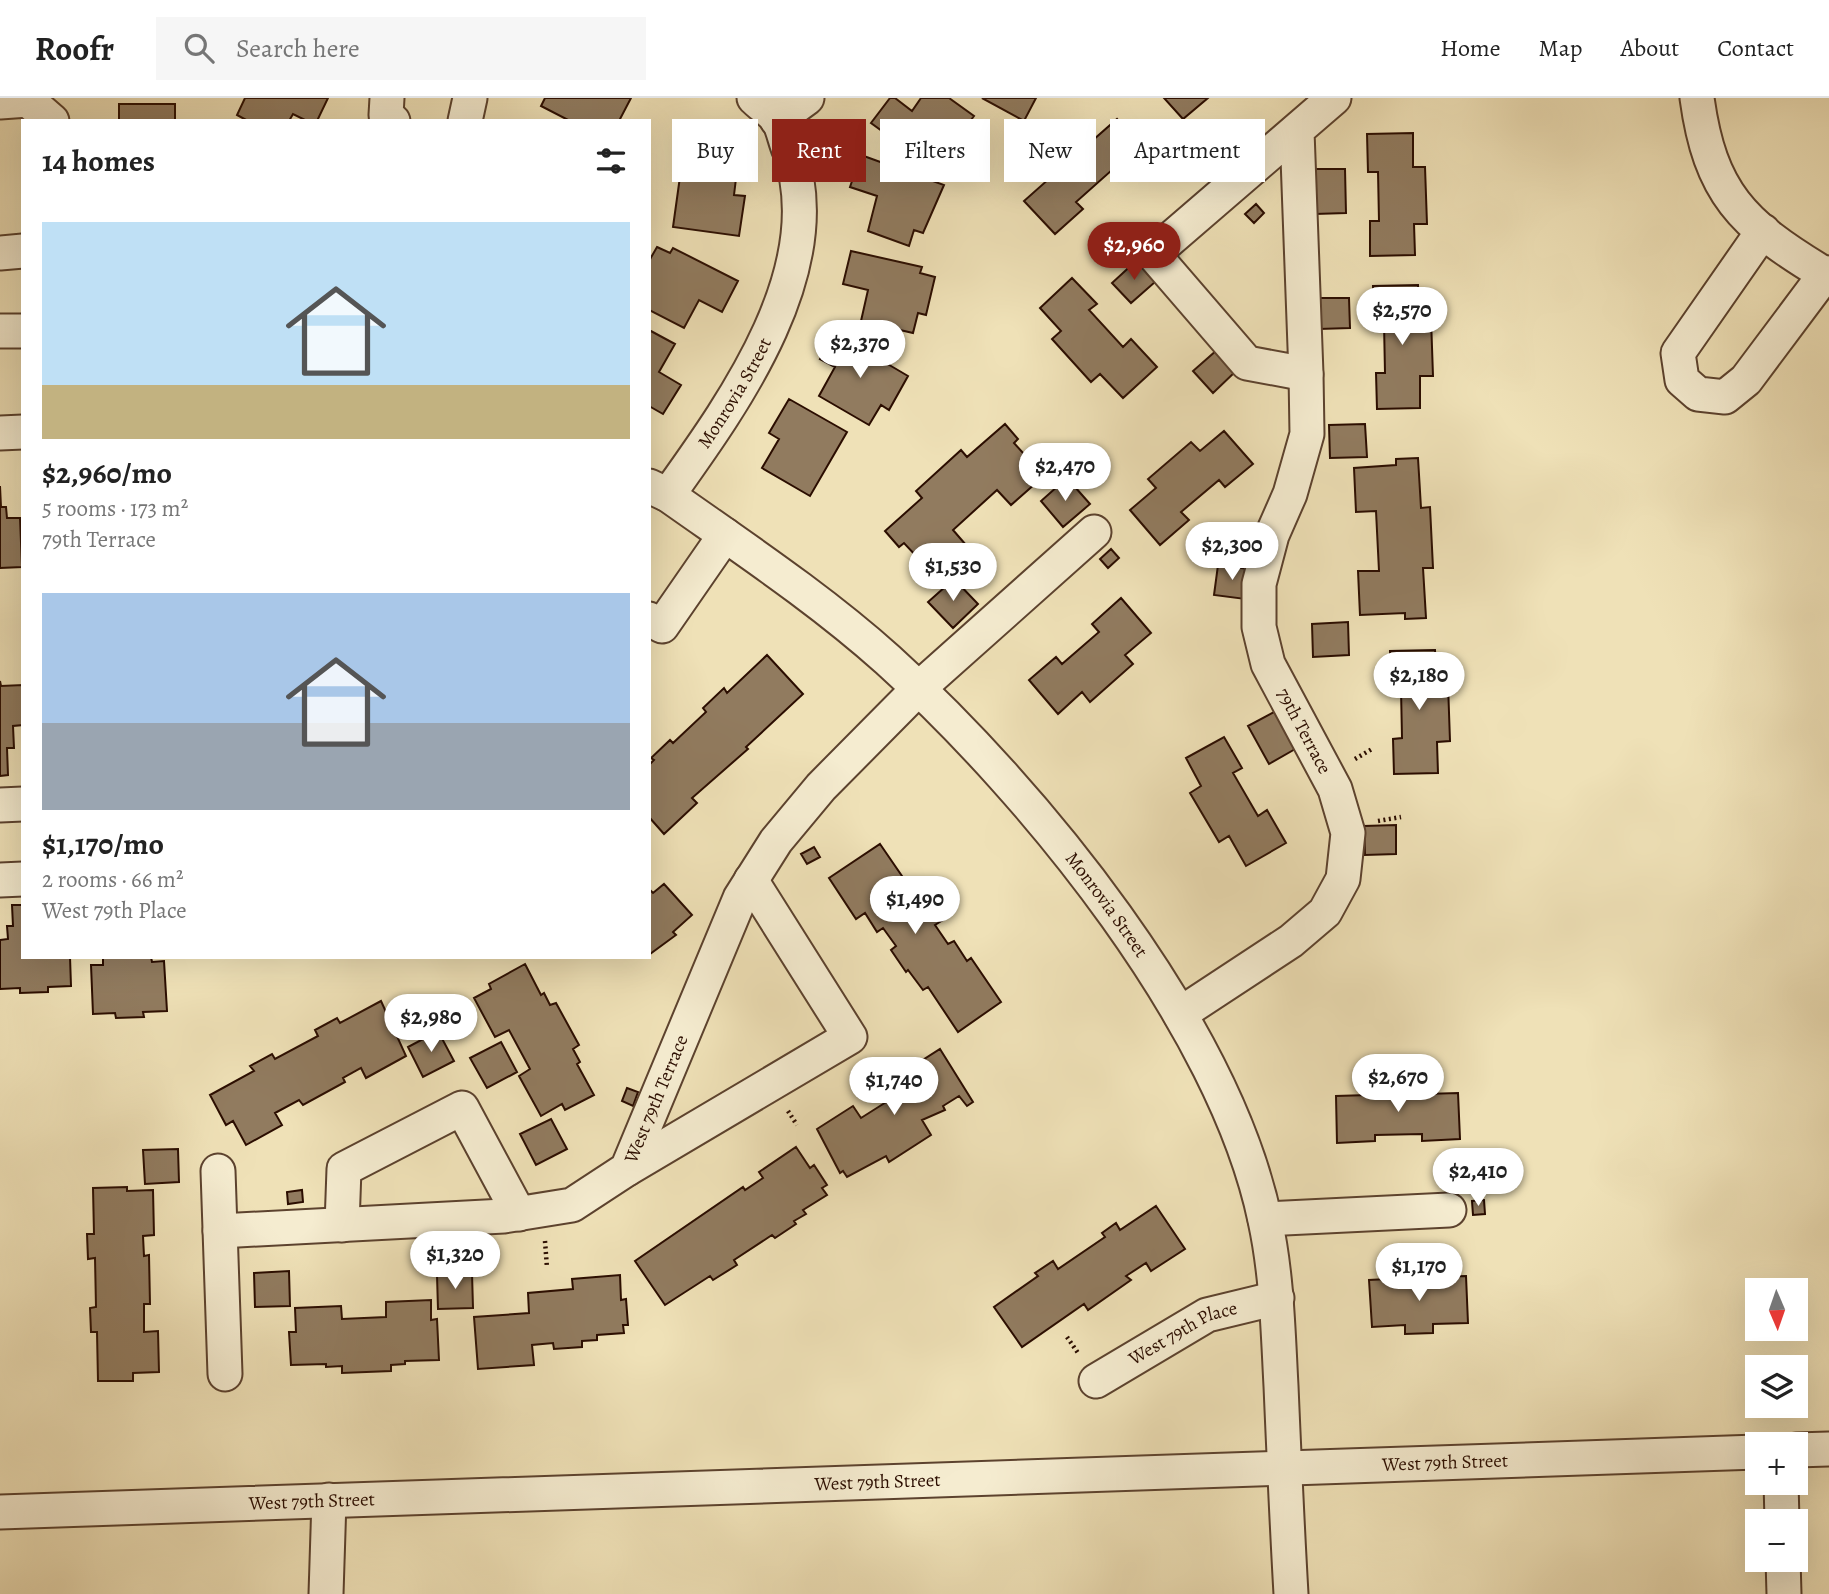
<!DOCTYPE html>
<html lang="en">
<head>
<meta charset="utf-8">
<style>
  body { margin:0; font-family:Alegreya,serif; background:#f6f6f6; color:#222; height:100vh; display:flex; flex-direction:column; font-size:26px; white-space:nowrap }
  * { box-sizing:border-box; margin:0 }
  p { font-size:23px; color:#767676 }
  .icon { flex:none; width:38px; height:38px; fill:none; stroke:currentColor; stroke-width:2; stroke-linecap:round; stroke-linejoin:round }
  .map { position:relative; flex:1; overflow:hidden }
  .side { position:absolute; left:21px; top:21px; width:630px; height:840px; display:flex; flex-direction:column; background:#fff; border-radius:0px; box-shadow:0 7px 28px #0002 }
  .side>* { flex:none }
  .guide { position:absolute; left:672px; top:21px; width:665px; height:63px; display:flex; gap:14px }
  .needle { width:46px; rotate:178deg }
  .fabs { position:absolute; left:1745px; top:1180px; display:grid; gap:14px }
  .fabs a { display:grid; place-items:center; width:63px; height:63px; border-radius:0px; background:#fff; box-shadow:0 7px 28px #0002; font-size:35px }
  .price { position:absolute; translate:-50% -60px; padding:0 16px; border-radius:24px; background:#fff; color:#222; font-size:23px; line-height:46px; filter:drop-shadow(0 2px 4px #0008) }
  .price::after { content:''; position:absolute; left:50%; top:42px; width:21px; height:16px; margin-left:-10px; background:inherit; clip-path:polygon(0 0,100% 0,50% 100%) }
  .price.current { background:#8f2418; color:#fff }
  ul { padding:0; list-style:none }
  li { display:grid; align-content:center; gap:14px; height:371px; padding:0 21px }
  li span { display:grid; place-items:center; height:217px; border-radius:0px; color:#555 }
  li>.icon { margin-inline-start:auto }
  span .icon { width:126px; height:126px; fill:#fffc; stroke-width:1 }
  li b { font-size:30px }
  h2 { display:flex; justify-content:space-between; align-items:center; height:84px; padding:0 21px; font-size:30px }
  .pill { padding:0 24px; border-radius:0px; background:#fff; box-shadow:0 7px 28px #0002; font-size:24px; line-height:63px }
  .pill.current { background:#8f2418; color:#fff }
  header { display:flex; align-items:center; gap:42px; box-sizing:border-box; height:98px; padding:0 35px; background:#fff; border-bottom:2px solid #e0e0e0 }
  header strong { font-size:33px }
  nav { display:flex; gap:38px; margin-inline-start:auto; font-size:24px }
  .search { width:490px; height:63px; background:#f6f6f6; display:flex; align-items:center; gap:18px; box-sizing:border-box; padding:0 24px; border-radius:0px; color:#767676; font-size:26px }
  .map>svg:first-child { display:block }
  .building { fill:#917b5f; stroke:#2b0d00; stroke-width:2 }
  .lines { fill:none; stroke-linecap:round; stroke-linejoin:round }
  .minor-casing { stroke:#5c422e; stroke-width:37 }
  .path { stroke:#2b0d00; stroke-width:4.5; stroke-dasharray:2 3.5; stroke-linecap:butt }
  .minor { stroke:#f5ecd0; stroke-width:33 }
  .labels { text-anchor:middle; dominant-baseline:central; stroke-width:6; stroke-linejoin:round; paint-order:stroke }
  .street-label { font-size:19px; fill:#2b0d00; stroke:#f5ecd0 }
</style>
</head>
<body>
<header>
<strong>Roofr</strong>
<div class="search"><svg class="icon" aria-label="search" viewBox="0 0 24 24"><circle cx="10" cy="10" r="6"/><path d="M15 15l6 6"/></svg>Search here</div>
<nav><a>Home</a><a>Map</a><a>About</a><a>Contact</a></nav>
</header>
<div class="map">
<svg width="1829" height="1496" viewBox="0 0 1829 1496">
  <rect width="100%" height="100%" fill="#efe1b7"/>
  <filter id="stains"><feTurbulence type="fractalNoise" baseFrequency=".00286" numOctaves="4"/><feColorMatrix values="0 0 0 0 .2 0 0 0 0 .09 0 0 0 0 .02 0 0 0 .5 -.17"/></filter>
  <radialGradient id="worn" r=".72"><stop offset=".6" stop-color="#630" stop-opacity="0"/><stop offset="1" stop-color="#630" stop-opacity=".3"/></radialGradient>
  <!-- building -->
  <path class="building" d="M245,0H328L317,23H307L293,16L289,23H248L237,17Z
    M545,0H631L619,23H570L541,8Z
    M890,0H895L912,13L921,0H949L974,18L962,34L966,38L942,72L928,62L926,65L871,25Z
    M982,0H1036L1024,23Z
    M1164,0H1208L1183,21Z
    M119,6H175V23H119Z
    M1117,21L1146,54L1120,78L1113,71L1076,104L1083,111L1055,136L1024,103L1050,80L1042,71L1085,33L1093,42Z
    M1212,30L1235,57L1210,80L1186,53Z
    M1413,35V69H1425L1427,126H1414L1415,157L1370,158V123H1379L1378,74H1368L1367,36Z
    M683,57L738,64L734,97L745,98L739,138L673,129Z
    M861,57L944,87L923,135L914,132L909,148L868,133L877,98L850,89Z
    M1314,71H1345L1346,115L1315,116Z
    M1256,106L1264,115L1254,125L1245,116Z
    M657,149L670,155L673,150L738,183L722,214L699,202L684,230L649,212V163Z
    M851,153L922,169L920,175L935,179L926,217L918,215L913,235L861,223L868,192L843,186Z
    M1136,163L1155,184L1131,205L1112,185Z
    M1072,180L1097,206L1089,212L1123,249L1131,241L1157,269L1123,300L1100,276L1091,284L1052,241L1061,233L1040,210Z
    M1418,187L1419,221L1431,220L1433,278H1420V310L1377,311L1376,275H1385L1384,225L1374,226L1373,188Z
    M1318,200H1349L1350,230L1319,231Z
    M649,232L675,246L659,274L681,287L663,316L649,308Z
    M835,235L908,278L889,312L881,307L869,327L819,298L835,269L820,261Z
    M1217,252L1236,273L1213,295L1193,273Z
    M789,301L847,334L810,398L762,370L779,341L769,335Z
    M1005,326L1018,341L1014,345L1044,378L1011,407L997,392L953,432L966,447L933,476L904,445L899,449L885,433L922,400L916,393L961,352L967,359Z
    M1365,326L1367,359L1330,360L1329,327Z
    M1224,333L1253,366L1225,389L1219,382L1181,414L1189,422L1160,447L1130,412L1156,390L1148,381L1191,344L1200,353Z
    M1418,360L1421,410L1430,409L1433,470H1423L1426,520L1405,521V515L1360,517L1358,473H1379L1376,413L1356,414L1354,370L1396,367V361Z
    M1067,380L1090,406L1063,429L1041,403Z
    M0,388L1,409H6L7,420H20L22,469L0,470Z
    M1111,451L1119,460L1108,470L1100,461Z
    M1218,467L1249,471L1245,501L1214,497Z
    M954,481L978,506L953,530L928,504Z
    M1121,500L1151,535L1125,557L1133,566L1090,604L1082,594L1058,616L1029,582L1056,559L1062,566L1099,534L1092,526Z
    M1348,524L1349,557L1313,559L1312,526Z
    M1435,552L1437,586H1448L1450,643L1437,644L1438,675L1394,676L1393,641L1402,640L1401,591H1391L1390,553Z
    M767,557L803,596L746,649L748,651L692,700L697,705L664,736L649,719V667L654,662L651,660L670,642L673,645L706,614L703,610L724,590L727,595Z
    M0,583L1,588L23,587V627L13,628L14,650H7L8,677L0,678Z
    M1276,613L1297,650L1269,666L1248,628Z
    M1224,639L1242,670L1233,675L1258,718L1267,712L1286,745L1246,768L1229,738L1219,744L1190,695L1201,688L1186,660Z
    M1396,727V756L1365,757L1364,728Z
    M880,746L913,794L920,788L943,822L935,827L948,846L954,843L967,863L971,860L1001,904L958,934L928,889L923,892L908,872L906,874L891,852L896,848L883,830L877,834L865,815L856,821L829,780Z
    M814,749L820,759L807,766L801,756Z
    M664,786L692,817L673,834L676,837L650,856L649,791L653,795Z
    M12,807H23V859H70L71,888L48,889V894L20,895V890L0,891V842L8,841L7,828H13Z
    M103,859H151L152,864L164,863L167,913L143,914L144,919L116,920L115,915L93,916L91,867H103Z
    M525,866L541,897L544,895L550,907L556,905L579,947L573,951L580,964L577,966L594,997L565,1012L562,1006L541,1018L519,978L530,971L509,932L495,939L474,900L491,891L489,886Z
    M381,903L406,958L366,980L361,970L343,980L345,984L303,1007L299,1002L275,1015L282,1027L246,1047L233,1023L226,1027L210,997L254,973L250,968L272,956L275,961L318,938L315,932L337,920L340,925Z
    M438,933L454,963L423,979L408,949Z
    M501,944L517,974L487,990L470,960Z
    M940,951L973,1004L967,1008L959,998L943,1008L945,1012L922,1022L931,1037L889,1064L886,1058L847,1079L843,1073L840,1075L817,1031L853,1008L861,1020L902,994L893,981Z
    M1424,986L1425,996L1458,995L1460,1041L1422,1043V1036L1375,1037V1043L1337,1045L1336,998L1369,997V988Z
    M627,990L638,994L633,1008L622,1003Z
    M551,1021L567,1051L536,1067L520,1036Z
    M796,1049L810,1070L814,1067L827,1087L822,1090L827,1097L803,1112L806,1116L794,1123L796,1126L775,1140L772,1137L734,1162L737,1167L713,1182L710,1178L665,1207L635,1163L743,1089L745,1092L763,1080L759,1074Z
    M178,1051L179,1084L145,1086L143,1052Z
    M127,1089V1093L153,1092L154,1137L143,1138L144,1158L149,1157L150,1206H144V1234L158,1233L159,1274L133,1275V1283H98L97,1234H91L90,1210L96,1209L95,1160L88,1161L87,1136H94L93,1090Z
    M302,1092L303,1104L288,1106L287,1094Z
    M1484,1102L1485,1116L1473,1117L1472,1103Z
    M1156,1108L1185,1151L1151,1173L1146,1165L1126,1178L1131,1182L1088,1212L1084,1206L1022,1249L994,1209L1038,1178L1035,1175L1053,1163L1058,1171L1105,1139L1102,1135L1116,1125L1120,1132Z
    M289,1173L290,1208L255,1209L254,1175Z
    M472,1175L473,1210L438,1211L437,1177Z
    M620,1177L621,1202L626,1201L628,1227H623L624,1235L597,1237V1242L582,1243V1249L554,1251L553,1245L532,1247L534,1267L478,1271L474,1219L529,1215L528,1195L573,1191L572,1181Z
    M1466,1178L1468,1225L1433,1226V1235L1405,1236V1227L1372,1229L1369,1182L1408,1180V1185L1428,1184V1179Z
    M431,1202V1222L437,1221L439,1262L405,1263V1266L391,1267V1273L342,1275V1268L326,1269V1266L291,1267L289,1234H296L295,1210L341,1208L342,1221L386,1219V1204Z"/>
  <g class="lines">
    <defs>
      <g id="minor">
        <path d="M387,0L386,17L393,23"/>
        <path d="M1697,0C1710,95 1742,126 1823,175H1829"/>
        <path d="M0,4L28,2L52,23"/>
        <path d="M777,22L807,0"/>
        <path d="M465,23L470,0"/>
        <path d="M1297,33L1306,276L1247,265L1153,156L1334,0"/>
        <path d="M1763,133L1678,255L1682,282L1698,296L1725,299L1746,282L1826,175"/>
        <path d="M0,155L23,153"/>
        <path d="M0,233H23"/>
        <path d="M0,335L23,334"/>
        <path id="s1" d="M649,388L668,397C743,450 820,501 888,562C1034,694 1224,926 1265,1122C1277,1177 1278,1233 1281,1288C1284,1358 1287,1427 1291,1496"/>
        <path id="s2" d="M668,397C733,306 832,170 789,52C785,43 783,30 778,22C772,14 761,7 754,0"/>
        <path d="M649,521L662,528L725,437"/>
        <path d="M0,707L23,706"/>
        <path d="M0,782L23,781"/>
        <path d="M1180,916L1291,843L1325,814L1343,781L1348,735L1335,691L1268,566L1259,529V486L1272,437L1290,396L1307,336L1306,276"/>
        <path d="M627,1071L850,939L751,782"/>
        <path d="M218,1073L225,1276"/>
        <path d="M1265,1121L1449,1112"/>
        <path d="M342,1127L344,1071L462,1010L519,1116"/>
        <path id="s3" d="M220,1133L504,1118L572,1107L627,1071L740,800L776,743L821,689L918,591L1094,434"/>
        <path id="s4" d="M1096,1283L1207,1217L1277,1200"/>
        <path d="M1796,1352L1829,1351"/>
        <path d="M1781,1384L1782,1423"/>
        <path id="s5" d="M0,1414L1757,1354"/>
        <path d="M1783,1461L1784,1496"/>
        <path d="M326,1496L329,1402"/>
      </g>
    </defs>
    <!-- minor casing -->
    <use href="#minor" class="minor-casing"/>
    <!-- path -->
    <path class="path" d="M1355,661L1372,651
      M1378,723L1401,719
      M788,1013L797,1027
      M545,1143L547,1170
      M1067,1239L1078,1255"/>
    <!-- minor -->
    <use href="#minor" class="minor"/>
  </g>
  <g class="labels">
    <!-- street labels -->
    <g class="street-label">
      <text stroke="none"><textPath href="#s2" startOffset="122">Monrovia Street</textPath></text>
      <text transform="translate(1304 633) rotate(62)">79th Terrace</text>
      <text stroke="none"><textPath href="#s1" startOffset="625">Monrovia Street</textPath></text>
      <text stroke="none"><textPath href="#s3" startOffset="495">West 79th Terrace</textPath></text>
      <text stroke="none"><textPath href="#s4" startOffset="100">West 79th Place</textPath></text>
      <text stroke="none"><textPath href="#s5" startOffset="1446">West 79th Street</textPath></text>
      <text stroke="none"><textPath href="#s5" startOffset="878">West 79th Street</textPath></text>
      <text stroke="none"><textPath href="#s5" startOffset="312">West 79th Street</textPath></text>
    </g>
  </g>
  <rect width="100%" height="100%" filter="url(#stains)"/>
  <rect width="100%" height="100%" fill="url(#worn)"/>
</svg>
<div class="fabs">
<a><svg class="needle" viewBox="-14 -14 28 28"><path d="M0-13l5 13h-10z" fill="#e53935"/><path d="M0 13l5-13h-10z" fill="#767676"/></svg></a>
<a><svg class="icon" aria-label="layers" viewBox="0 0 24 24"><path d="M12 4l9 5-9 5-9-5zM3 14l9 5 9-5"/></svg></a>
<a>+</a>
<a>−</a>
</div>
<b class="price current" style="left:1134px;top:184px">$2,960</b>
<b class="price" style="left:1402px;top:249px">$2,570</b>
<b class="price" style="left:860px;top:282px">$2,370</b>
<b class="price" style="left:1065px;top:405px">$2,470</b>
<b class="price" style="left:1232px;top:484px">$2,300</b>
<b class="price" style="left:953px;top:505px">$1,530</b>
<b class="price" style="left:1419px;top:614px">$2,180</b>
<b class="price" style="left:915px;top:838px">$1,490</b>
<b class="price" style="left:431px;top:956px">$2,980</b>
<b class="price" style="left:1398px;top:1016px">$2,670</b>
<b class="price" style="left:894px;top:1019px">$1,740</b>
<b class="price" style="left:1478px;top:1110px">$2,410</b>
<b class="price" style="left:455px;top:1193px">$1,320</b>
<b class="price" style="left:1419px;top:1205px">$1,170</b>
<div class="guide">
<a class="pill">Buy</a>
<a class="pill current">Rent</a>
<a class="pill">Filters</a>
<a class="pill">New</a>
<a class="pill">Apartment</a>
</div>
<section class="side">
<h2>14 homes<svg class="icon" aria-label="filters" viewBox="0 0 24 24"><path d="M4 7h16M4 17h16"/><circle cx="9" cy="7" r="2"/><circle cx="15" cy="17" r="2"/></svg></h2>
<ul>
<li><span style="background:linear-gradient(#bfe0f5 75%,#c2b280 0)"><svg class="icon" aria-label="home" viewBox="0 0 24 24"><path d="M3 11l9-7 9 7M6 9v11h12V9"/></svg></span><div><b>$2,960/mo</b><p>5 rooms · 173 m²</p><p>79th Terrace</p></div></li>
<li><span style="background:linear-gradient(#a9c7e8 60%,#9aa5b1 0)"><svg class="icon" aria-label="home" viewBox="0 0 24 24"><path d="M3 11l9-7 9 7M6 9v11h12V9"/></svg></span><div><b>$1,170/mo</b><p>2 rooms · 66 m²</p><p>West 79th Place</p></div></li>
</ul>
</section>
</div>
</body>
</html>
